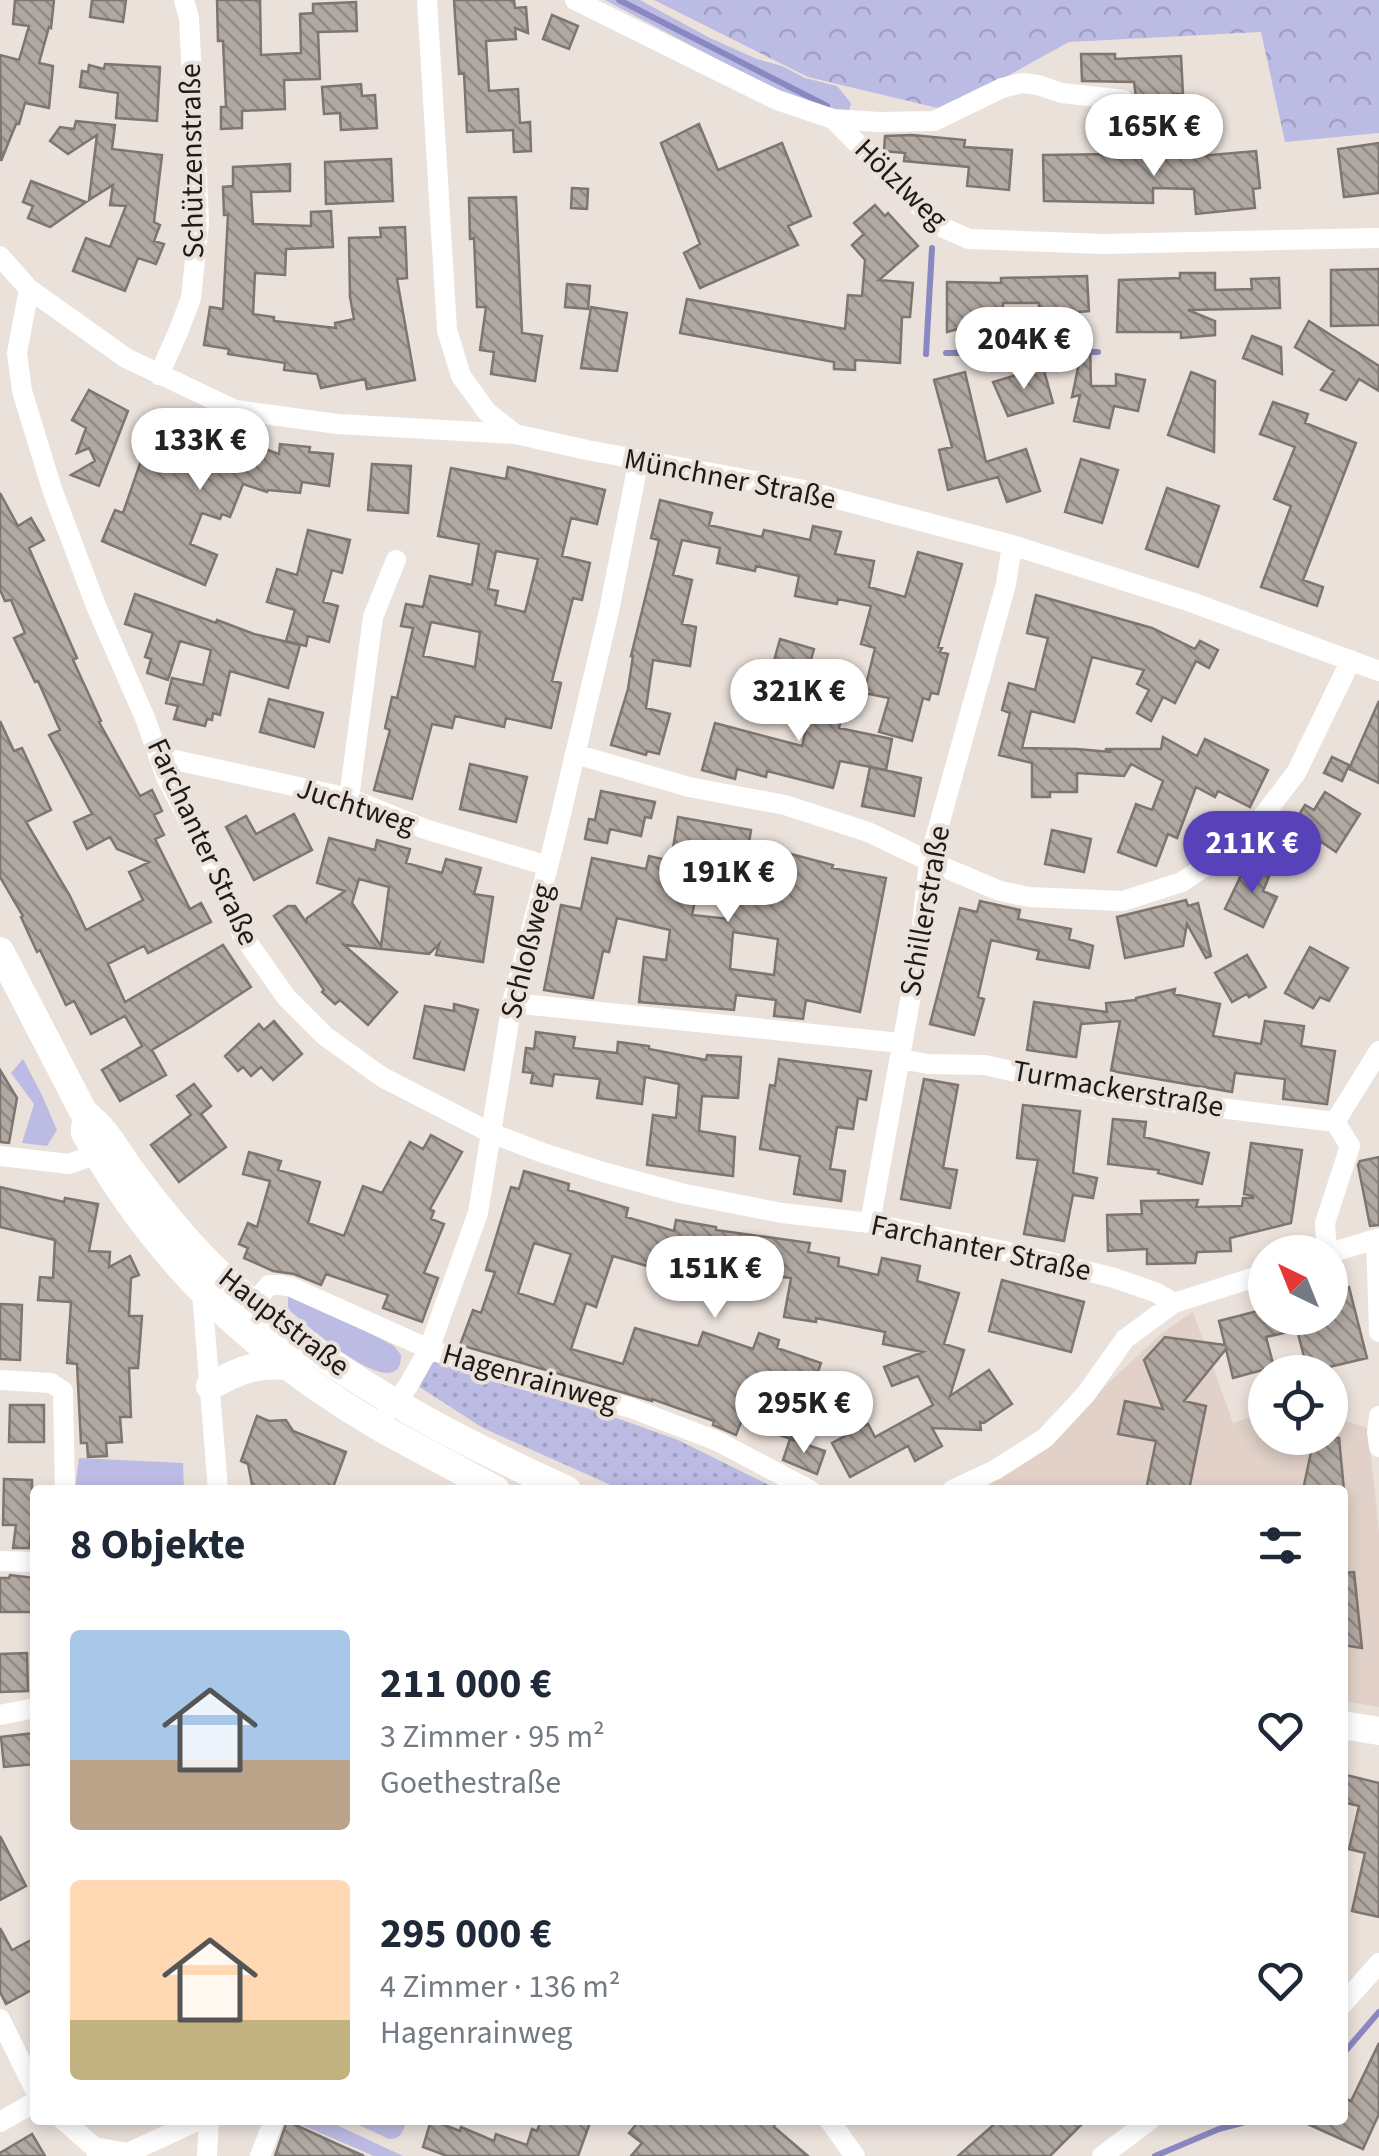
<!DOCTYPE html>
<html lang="de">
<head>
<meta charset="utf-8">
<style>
  body { margin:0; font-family:"Source Sans 3",sans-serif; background:#f2f2f3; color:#1f2937; height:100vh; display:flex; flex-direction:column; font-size:38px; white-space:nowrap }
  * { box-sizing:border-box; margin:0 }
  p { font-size:32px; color:#747a83 }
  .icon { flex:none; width:55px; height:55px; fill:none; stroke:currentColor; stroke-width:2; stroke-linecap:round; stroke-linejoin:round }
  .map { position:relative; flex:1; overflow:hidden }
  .details { position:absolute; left:30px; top:1485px; width:1318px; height:640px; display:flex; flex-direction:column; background:#fff; border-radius:10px; box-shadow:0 5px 15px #0003 }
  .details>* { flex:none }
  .needle { width:65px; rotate:317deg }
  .buttons { position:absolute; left:1248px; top:1235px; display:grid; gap:20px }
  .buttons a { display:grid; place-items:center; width:100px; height:100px; border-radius:50%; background:#fff; box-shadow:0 5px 15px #0003; font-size:50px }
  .price { position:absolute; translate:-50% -85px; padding:0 22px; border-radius:35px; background:#fff; color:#222; font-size:32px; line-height:65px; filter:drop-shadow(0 2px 5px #0008) }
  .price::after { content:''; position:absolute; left:50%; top:60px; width:30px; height:22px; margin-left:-15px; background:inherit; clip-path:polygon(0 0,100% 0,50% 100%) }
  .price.active { background:#5842ba; color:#fff }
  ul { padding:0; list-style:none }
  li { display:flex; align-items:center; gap:30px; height:250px; padding:0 40px }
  li span { display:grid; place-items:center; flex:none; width:280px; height:200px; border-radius:10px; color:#555 }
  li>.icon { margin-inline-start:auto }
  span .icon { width:120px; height:120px; fill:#fffc; stroke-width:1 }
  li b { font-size:42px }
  h2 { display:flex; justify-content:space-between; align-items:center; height:120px; padding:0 40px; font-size:42px }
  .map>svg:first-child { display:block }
  .built { fill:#e1d1c8 }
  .green { fill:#bcbbe4 }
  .forest { fill:url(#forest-crowns) }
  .park { fill:url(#park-dots) }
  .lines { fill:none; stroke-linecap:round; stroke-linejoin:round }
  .stream { stroke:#8a88c1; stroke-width:6 }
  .building { fill:url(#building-back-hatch); stroke:#7e7570; stroke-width:2.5; fill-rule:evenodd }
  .minor { stroke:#fff; stroke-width:20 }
  .major { stroke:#fff; stroke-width:28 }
  .labels { text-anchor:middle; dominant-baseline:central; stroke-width:8; stroke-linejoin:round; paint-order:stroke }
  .street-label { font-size:30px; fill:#1e1a18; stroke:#ebe1db }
</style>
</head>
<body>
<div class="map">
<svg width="1379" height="2156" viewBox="0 0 1379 2156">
  <defs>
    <pattern id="forest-crowns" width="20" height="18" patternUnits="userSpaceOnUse" patternTransform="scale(2.5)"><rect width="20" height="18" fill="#bcbbe4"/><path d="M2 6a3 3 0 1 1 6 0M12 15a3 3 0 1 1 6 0" fill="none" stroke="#a1a0c3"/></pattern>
    <pattern id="park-dots" width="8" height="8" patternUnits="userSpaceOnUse" patternTransform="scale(2.5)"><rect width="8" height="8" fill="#bcbbe4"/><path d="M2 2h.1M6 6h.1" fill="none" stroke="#a1a0c3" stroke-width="1.8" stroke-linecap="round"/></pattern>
    <pattern id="building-back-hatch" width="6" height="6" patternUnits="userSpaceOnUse" patternTransform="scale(2.5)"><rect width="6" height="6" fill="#b1a8a2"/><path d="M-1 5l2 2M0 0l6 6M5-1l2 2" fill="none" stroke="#8f8883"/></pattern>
  </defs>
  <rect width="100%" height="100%" fill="#ebe1db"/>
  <!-- built -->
  <path class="built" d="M1193,1312L1233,1423L1265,1412V1438H1330V1416L1368,1428L1379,1532V1707L1343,1701L1342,1490H981L1028,1458L1162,1333Z"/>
  <!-- green -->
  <path class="green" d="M605,0H640L710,38L757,59L782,66L805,78L837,86L851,103L849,112L845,116L795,100Z
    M23,1059L41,1093L57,1130L47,1146L22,1143L34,1104L11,1073Z
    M288,1293L310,1301L394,1346L401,1355C402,1410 303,1322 288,1309Z
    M79,1458L183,1463L184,1490H75Z
    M299,2120H326L403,2156H374L297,2123Z
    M348,2120H407C403,2131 402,2139 389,2139Z"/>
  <!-- forest -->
  <path class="forest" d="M654,0H1379V133L1285,142L1261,32L1069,42L946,110L808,77Z"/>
  <!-- park -->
  <path class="park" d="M432,1354L493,1381L597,1411L678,1440L779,1490H622L483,1428L418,1386Z"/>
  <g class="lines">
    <!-- stream -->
    <path class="stream" d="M619,0L827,106
      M946,353L1098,352
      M926,354L932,248
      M1342,2055L1379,2012
      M1155,2156L1219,2129L1253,2120"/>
  </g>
  <!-- building -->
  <path class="building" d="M15,0H54L51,28L49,27L39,63L53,66L49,108L25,103L19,124H16L1,161L0,55L19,60L29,26L13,24Z
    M92,0H126L123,22L90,17Z
    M217,0H260L261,55L301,53L300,14L313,13V4L356,2L357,31L318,32L320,79L284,80L285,109L242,111V128L221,129V107H226L223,41H218Z
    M454,0H514L515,8L526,7L528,33L515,28L516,39L486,41L489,91L518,89L520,123L530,122L531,151L514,152L513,130L467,132L464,73L459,74Z
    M552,15L578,26L569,49L543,39Z
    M1081,54H1115V59L1181,56L1183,94H1173L1174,103L1137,105L1134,82L1082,81Z
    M105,64L160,67L157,121L116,118L118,93L80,87L82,71L88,72L89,65L104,69Z
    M361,84L362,96L375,95L377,128L341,130L340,113L324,114L322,87Z
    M76,121L115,125L112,149L162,155L154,222L160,225L154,241L164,244L156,264L138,258L125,291L73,271L86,238L110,247L126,206L110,205L113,185L89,200L97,135L68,154L50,141L60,127L74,129Z
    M699,124L718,170L782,143L811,216L788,226L798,245L700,288L684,253L700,244L661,143Z
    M912,135L965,140L964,147L1012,150L1009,190L967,186L969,167L904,161L905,153L884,151L885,136Z
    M1379,143V193L1344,197L1338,149Z
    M1256,151L1260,188L1253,189L1255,208L1196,214L1194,189L1153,188V203L1044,201L1043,155L1116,154V158H1155V152L1176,153V158Z
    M391,159L393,201L326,204L325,162Z
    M290,164V191L251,192L253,224L311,226V212L331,211L333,247L286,249L285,275L255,273L253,314L274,317V321L336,328L335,323L354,319L350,297L349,238L381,237L380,228L405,227L407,278L397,279L415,380L367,389L365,379L321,388L317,374L284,370L285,363L228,354L229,349L204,345L210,307L223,309L228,215H224L223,187L233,186V167Z
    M31,181L86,202L50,227L28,218L33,206L23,202Z
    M572,188L588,189L587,209L571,208Z
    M516,197L522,333L542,336L535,381L491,374L494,352L480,350L486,307H477L474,238L470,239L469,198Z
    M875,205L885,216L888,213L918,246L879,280L913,283L910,317H902L900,363L855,360V370L834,369V362L680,333L687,299L845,329L848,295L862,296L865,260L852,245L864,234L854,223Z
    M1379,269V325L1331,326V270Z
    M1180,273H1215V290L1252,289L1251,279L1279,278L1280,308L1188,310L1215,321V335L1181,338V332H1117L1119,280L1180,278Z
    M1087,276L1089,311L1078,312V340L1047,341V331H1040L1039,303H1003L1002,336H977L972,325L947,332V282L1001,283V278Z
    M567,284L590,286L588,309L565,307Z
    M591,307L627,313L617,371L581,368Z
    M1309,321L1379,366V391L1359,379L1346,400L1321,390L1334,371L1295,347Z
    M1252,336L1281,347L1282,374L1243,358Z
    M1083,344H1090L1091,386H1116V374L1145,380L1138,411L1114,406L1109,428L1074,421L1080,395L1072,397Z
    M1043,367L1053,403L1008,416L993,382Z
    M965,372L986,462L1026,449L1040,491L1007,502L998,477L948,490L939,450L952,447L934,380Z
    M1191,372L1215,381L1214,452L1168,435Z
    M89,390L128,411L99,486L71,475L95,461L89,448L77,453L86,428L72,420Z
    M1273,402L1308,414L1305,423L1356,443L1303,580L1323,587L1317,606L1261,587L1291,506L1274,499L1295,447L1260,434Z
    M156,417L204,434L201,441L232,452L237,439L279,454L280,444L310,447L309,452L333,454L329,486L302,482L300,493L268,490L267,492L243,484L230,517L222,514L220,519L202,513L190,544L217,555L205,585L102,541L115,510L123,513Z
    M1081,459L1118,470L1102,523L1065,512Z
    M372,464L411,466L408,513L368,510Z
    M508,467L605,490L597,524L571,518L562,556L590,563L582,600L573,598L552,681L561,683L551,728L506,718L504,727L455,716L452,728L432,724L412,799L374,790L390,730L385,728L392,697L397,698L413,628L401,626L406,604L423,607L430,576L472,585L479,544L438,536L451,468L506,479ZM496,551L538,559L525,612L495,605L498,591L488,589ZM431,622L480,632L475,667L423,656Z
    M1167,488L1219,506L1198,567L1146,549Z
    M0,493L18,526L31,518L44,540L29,548L77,658L73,660L101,721L99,722L140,796L152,790L162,811L154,815L164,835L155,839L190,909L201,903L211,922L148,953L144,946L108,964L125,1002L223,945L251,987L192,1026L152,1050L166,1075L120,1101L102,1070L142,1046L125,1016L91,1034L74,1001L66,1005L40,950L37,952L21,917L23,916L0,877V721L14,751L22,748L51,810L26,822L70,896L86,930L143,900L129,872L149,862L117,849L110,837L87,849L74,822L92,814L49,735L60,730L38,681L35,682L14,638L25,633L11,600L5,601L0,590Z
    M660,500L712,513L709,525L762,537L764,530L810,540L813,526L841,532L835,554L874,561L869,587L905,597L918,552L962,564L938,647L942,648L940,652L948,654L938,694L931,693L929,700L923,698L912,741L879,732L889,698L864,693L875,648L861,644L871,606L838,599L837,604L795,596L799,576L756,566L755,571L717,563L720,548L682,540L673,575L692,580L682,624L696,627L690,666L653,660L646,708L670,714L659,754L647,751L646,755L611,745L628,689L633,656H631L655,558L659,540L651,538Z
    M308,530L350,540L342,573L332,570L323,602L338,606L329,642L308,636L306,646L286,641L295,610L267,602L277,569L297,575Z
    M135,594L216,623L217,620L254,634L300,645L288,688L230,671L220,715L213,713L212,720L207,719L205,726L174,719L178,706L166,703L172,678L203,685L211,650L180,641L168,680L147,673L151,659L145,657L153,633L125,624Z
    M1036,595L1152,628L1195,649L1200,641L1218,650L1209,668L1196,661L1175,703L1163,697L1151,721L1137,713L1149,690L1137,684L1144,670L1092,657L1074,722L1031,711L1022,748L1077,749L1111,752L1105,749H1161L1163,737L1197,756L1205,739L1268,770L1250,807L1218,791L1215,797L1196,787L1177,838L1168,834L1156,866L1118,852L1136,804L1152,810L1163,781L1131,764L1124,776L1077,773V792H1050V797H1032V763L999,755L1010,713L1002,710L1009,683L1035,690L1048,638L1027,633Z
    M780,639L814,649L806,677L772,668Z
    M790,680L847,694L839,728L892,739L886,770L840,761L833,788L767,771L766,777L737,769L735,779L702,770L715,723L802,746L812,705L786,698Z
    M269,699L323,713L314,747L260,732Z
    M1379,701V783L1349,769Z
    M1332,757L1349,765L1342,781L1324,773Z
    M470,764L527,777L516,822L460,809Z
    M870,767L921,778L914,816L862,806Z
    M601,791L655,802L651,818L645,817L641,836L610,829L607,843L585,839L589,819L595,820Z
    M1325,792L1360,814L1336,852L1314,837L1305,852L1284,839L1305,805L1314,810Z
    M294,814L312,850L254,880L226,827L246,816L256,834Z
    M678,817L751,830L749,843L833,865L832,868L886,878L860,1012L806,1000L803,1019L774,1016L776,1000L736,995L734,1010L639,1002L644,957L666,960L670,930L617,918L609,952L603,951L593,998L544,990L561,905L581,909L592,858L646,869L649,856L671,861ZM699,880L740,887L729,919L692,915ZM733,932L778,939L774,975L730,969Z
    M1052,830L1091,839L1084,872L1045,864Z
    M329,838L375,850L377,840L410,849L406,863L442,873L446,859L481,868L474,894L493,897L483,962L436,955L439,944L429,954L344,945L397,992L368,1025L340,1000L335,1004L322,992L324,990L274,916L288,906H295L306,922L307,918L345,891L317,883ZM359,879L389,887L381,946L352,903Z
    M1247,863L1270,874L1263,891L1277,897L1263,927L1225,909Z
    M1186,900L1188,906L1198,903L1211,956L1206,958L1187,924L1183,946L1125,958L1117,917Z
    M980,901L1020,910L1018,919L1071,929L1069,939L1093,946L1089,968L1037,959L1039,951L991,940L978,997L984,999L974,1035L930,1024L960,908L977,912Z
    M1310,947L1348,968L1329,1001L1320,997L1313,1008L1285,993Z
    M1247,955L1266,987L1249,997L1247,994L1232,1002L1215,973Z
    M1175,989L1174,994L1220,1004L1213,1036L1261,1044L1265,1021L1304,1026L1301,1046L1335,1051L1327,1104L1283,1099L1285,1079L1235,1073L1232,1092L1111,1071L1120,1021L1081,1024L1076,1057L1027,1050L1034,1002L1107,1012L1106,1003L1136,1000V998Z
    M454,1004L478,1010L464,1070L414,1058L425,1006L454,1011Z
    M274,1021L302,1054L273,1080L261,1067L251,1076L243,1067L238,1071L225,1056L259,1024L264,1030Z
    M536,1032L575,1037L573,1048L617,1053L618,1042L649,1046V1049L706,1060L707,1055L741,1057L738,1098L702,1096L699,1131L735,1137L733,1176L647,1165L653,1115L676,1118L679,1084L645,1077L642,1104L597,1098L600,1079L554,1074L552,1086L531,1083L533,1073L523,1072L526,1048L534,1049Z
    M779,1059L871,1071L866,1100L858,1098L853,1129L837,1127L830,1169L845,1171L841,1201L794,1194L800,1156L760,1149L770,1085L775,1086Z
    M0,1070L17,1098L9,1143L0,1142Z
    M924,1079L958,1085L943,1168L957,1170L950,1208L901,1199Z
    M194,1084L211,1106L201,1114L226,1147L179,1182L151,1145L191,1115L177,1096Z
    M1023,1105L1080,1111L1073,1173L1097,1178L1093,1198L1073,1195L1064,1241L1024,1234L1038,1160L1017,1158Z
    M1113,1119L1146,1122L1144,1137L1209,1153L1202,1184L1158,1173L1159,1170L1108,1164Z
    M431,1135L462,1152L430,1209L434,1211L431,1219L444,1224L424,1273L438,1278L422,1322L383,1308L388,1295L326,1274L321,1285L294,1274L273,1271L244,1258L248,1248L239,1244L248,1223L257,1227L270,1181L243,1174L249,1152L281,1161L278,1170L320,1182L308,1223L344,1236L363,1186L382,1193L410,1142L423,1149Z
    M1251,1143L1302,1150L1291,1223L1230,1238L1231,1251L1197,1252L1195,1263L1147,1264V1249L1108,1251L1107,1215L1142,1214L1141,1201L1198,1200L1196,1207L1242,1206L1243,1198H1253V1196L1244,1194Z
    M1379,1157V1225L1370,1226L1358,1165L1360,1161Z
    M524,1171L569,1184L568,1190L628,1208L626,1217L674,1231L676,1220L716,1227V1230L810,1243L808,1252L839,1258L838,1266L878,1275L882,1258L920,1266L917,1281L959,1293L944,1344L964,1350L950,1396L989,1370L1012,1404L984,1423L980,1422L981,1430L932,1428L942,1446L915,1461L908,1446L850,1477L832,1443L868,1424L875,1437L933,1405L918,1376L892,1386L884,1367L923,1352L883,1344L885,1332L816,1318V1322L784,1317L791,1278L709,1268L708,1276L661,1268V1270L613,1256L596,1307L586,1303L571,1349L623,1364L635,1328L698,1346L703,1332L753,1349L759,1333L779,1340L777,1348L821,1363L794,1440L741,1422L736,1435L713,1425L714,1421L652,1399V1401L460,1345L473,1310L481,1313L495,1272L486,1270L511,1187L519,1189ZM534,1243L571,1254L554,1305L518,1293Z
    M0,1187L64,1202L65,1198L98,1204L89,1251L110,1252L109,1267L130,1256L139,1275L131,1278L129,1316H142L138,1368H129L131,1417H120L122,1442L106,1443L107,1456L88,1457L87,1443H81L77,1364L67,1363L71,1302L38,1300L40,1277L53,1278L55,1240L0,1227Z
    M1002,1280L1084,1302L1071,1352L989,1331Z
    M1349,1287L1367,1358L1308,1372L1297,1330L1266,1337L1274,1367L1233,1378L1226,1349L1184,1401L1206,1406L1189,1490H1146L1156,1441L1118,1434L1125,1401L1163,1409L1144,1360L1165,1337L1225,1345L1219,1321L1265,1309V1318H1330V1292Z
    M0,1304L22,1305L20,1360L0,1359Z
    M10,1405H44V1442H9Z
    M257,1416L269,1421L286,1420L293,1431L346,1452L332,1490H253L248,1464L241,1461Z
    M1314,1438H1339L1344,1490H1303Z
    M790,1439L825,1451L817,1474L783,1460Z
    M4,1479L32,1480V1490H35V1526H32L29,1548H13L16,1525H3Z
    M1354,1572L1362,1648L1342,1645V1573Z
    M10,1575L35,1578V1612H0V1578H9Z
    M27,1653L28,1691L0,1692V1654Z
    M35,1733V1764L4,1767L1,1737Z
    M1342,1774L1379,1783V1917L1352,1911L1365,1853L1349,1849L1359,1806L1342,1802Z
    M0,1836L26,1886L0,1900Z
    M0,1928L12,1950L35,1938V1988L6,2004L0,1992Z
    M1379,2043V2114L1363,2149L1299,2120H1342V2097L1351,2101Z
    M431,2120L460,2131L461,2127L494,2141L496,2134L527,2145L532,2129L537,2131L541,2120H591L578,2156H447L423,2147Z
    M640,2120H776L774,2127L808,2156H631L642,2143L629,2133Z
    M999,2120H1086L1050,2156H958Z
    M287,2121L337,2144L364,2156H275Z
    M32,2134L45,2156H0V2153Z"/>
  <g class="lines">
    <!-- minor -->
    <path class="minor" d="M427,0L447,330L461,376L487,412L515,434L587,450L799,489L1012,545L1191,602L1379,671
      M575,0L777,100L833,119L932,219L944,228L969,239L1103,244L1379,238
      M833,119L879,122L934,121L1002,88L1022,83L1038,85L1062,93L1124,100
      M0,256L29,289L126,358L235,410L338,424L515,434
      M29,289L17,353L22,391L52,489L96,606L145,718L166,777L223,886L241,933L286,997L325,1036L382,1077L491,1133L543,1153L603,1172L680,1193L782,1213L870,1223L1004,1251L1111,1277L1155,1292L1174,1303
      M159,375L179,330L191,298L199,222L189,18L184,0
      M575,754L689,787L785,805L868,832L929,861L1000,891L1029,897L1123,901L1182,882L1232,848L1263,816L1296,773L1351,660
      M161,757L349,798L425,829L548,866
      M349,798L373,617L396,560
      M512,1003L901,1043
      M900,1059L928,1064L985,1065L1077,1086L1163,1101L1335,1122
      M0,1156L69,1164L97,1154
      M870,1223L919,951L929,861L1006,584L1012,545
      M1376,1239L1379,1332
      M1327,1252L1325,1223L1350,1146L1335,1122L1379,1051
      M1330,1253L1379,1238
      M204,1288L202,1293L218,1490
      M254,1303L269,1285H280L291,1287L429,1349L486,1369L631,1408L717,1441L810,1490
      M0,1380L51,1383L63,1391L65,1490
      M386,1413L408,1386L429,1349L478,1213L512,1003L555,839L609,611L639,459
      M1379,1416L1377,1432L1379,1447
      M952,1490L995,1470L1045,1438L1086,1394L1125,1339L1174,1303L1265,1274
      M0,1561L35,1562
      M0,1715L35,1708
      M1342,2005L1379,1963
      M0,2019L35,2090
      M63,2120L94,2147L98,2156
      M829,2120L855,2156
      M0,2122L35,2102
      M94,2147L128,2153L199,2120
      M207,2156L209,2120
      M260,2156L274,2120
      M1102,2156L1150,2120"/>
    <!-- major -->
    <path class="major" d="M0,951L84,1113C105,1128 116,1150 131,1171C155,1203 180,1235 209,1264C310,1363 439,1432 567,1490
      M85,1128V1133C158,1263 253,1353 381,1428C419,1449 458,1469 496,1490
      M210,1386C239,1371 254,1363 287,1366
      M1342,1725L1379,1731"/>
  </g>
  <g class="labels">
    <!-- street labels -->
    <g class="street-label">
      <text transform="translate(192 161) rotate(-91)">Schützenstraße</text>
      <text transform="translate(901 184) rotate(44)">Hölzlweg</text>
      <text transform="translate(730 479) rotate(11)">Münchner Straße</text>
      <text transform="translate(356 806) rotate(18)">Juchtweg</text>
      <text transform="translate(203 842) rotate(65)">Farchanter Straße</text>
      <text transform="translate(925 911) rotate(-80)">Schillerstraße</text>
      <text transform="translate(527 951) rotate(-76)">Schloßweg</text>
      <text transform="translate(1118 1089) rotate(10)">Turmackerstraße</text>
      <text transform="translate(981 1248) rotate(12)">Farchanter Straße</text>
      <text transform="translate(284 1322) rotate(38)">Hauptstraße</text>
      <text transform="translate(530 1378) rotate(16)">Hagenrainweg</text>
    </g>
  </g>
</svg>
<div class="buttons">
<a><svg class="needle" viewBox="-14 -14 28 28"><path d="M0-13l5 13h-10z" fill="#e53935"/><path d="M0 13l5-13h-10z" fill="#747a83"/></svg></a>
<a><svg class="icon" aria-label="locate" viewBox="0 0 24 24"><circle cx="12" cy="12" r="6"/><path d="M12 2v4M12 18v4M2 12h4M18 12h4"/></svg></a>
</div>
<b class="price" style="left:1154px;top:179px">165K €</b>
<b class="price" style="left:1024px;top:392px">204K €</b>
<b class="price" style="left:200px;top:493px">133K €</b>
<b class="price" style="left:799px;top:744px">321K €</b>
<b class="price active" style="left:1252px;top:896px">211K €</b>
<b class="price" style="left:728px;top:925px">191K €</b>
<b class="price" style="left:715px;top:1321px">151K €</b>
<b class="price" style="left:804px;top:1456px">295K €</b>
<section class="details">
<h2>8 Objekte<svg class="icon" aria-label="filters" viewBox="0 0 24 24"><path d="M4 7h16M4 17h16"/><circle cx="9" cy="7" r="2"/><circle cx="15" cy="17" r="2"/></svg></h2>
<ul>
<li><span style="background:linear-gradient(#a9c7e8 65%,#b9a48a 0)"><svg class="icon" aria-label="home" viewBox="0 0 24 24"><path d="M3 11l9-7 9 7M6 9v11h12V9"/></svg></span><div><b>211 000 €</b><p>3 Zimmer · 95 m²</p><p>Goethestraße</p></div><svg class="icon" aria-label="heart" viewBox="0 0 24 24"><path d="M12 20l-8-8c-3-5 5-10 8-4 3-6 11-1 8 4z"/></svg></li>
<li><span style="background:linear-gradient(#ffd9b3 70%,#c2b280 0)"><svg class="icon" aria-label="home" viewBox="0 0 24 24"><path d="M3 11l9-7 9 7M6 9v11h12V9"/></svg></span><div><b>295 000 €</b><p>4 Zimmer · 136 m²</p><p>Hagenrainweg</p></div><svg class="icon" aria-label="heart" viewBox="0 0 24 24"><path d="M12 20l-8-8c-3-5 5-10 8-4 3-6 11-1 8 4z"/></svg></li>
</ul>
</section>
</div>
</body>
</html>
